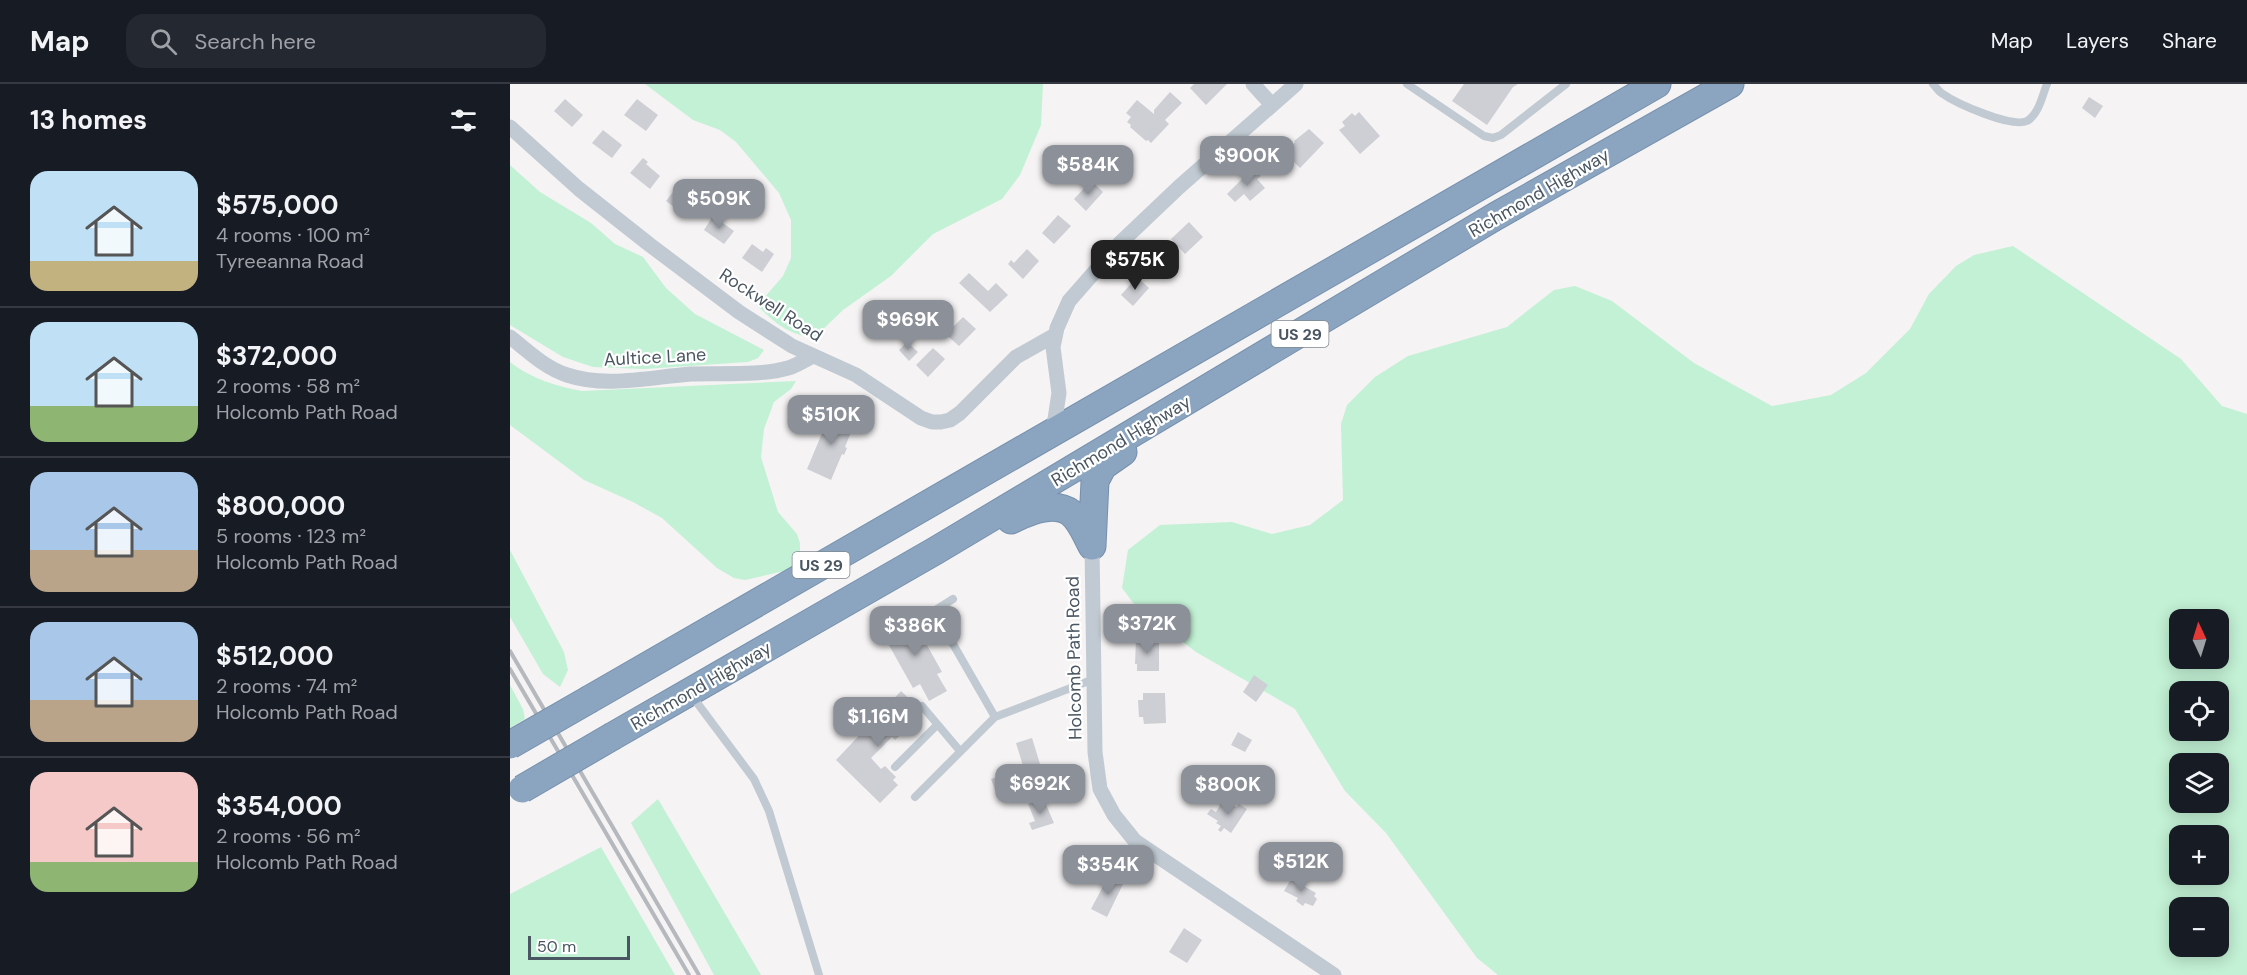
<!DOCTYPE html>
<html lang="en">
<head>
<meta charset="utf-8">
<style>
  body { margin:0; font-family:"DM Sans",sans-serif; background:#242831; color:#f1f3f6; height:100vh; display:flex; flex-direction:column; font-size:22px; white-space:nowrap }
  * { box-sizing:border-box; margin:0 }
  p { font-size:20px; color:#9ea1a6 }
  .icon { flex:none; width:33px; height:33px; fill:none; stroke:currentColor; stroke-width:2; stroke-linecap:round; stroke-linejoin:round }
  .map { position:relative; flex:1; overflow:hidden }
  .sheet { display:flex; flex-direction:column; background:#171b24; width:510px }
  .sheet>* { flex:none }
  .needle { width:39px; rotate:356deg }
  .fabs { position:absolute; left:1659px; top:525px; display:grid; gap:12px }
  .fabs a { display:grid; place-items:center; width:60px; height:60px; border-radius:12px; background:#171b24; box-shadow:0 3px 15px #0003; font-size:30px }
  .scale { position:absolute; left:18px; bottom:15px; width:102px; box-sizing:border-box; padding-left:6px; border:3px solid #4a5661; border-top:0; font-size:16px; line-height:21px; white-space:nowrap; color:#4a5661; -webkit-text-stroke:4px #fff; paint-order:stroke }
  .price { position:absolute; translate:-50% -51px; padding:0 14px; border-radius:12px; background:#8c9099; color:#fff; font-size:20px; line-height:39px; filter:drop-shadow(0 2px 3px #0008) }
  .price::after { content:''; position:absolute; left:50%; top:36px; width:18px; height:14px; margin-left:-9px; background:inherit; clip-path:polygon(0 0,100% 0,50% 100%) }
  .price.active { background:#222; color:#fff }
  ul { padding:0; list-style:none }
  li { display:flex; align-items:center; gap:18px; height:150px; padding:0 30px }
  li+li { border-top:2px solid #363941 }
  li span { display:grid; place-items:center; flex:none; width:168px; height:120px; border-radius:18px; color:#555 }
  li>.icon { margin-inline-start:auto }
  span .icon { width:72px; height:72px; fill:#fffc; stroke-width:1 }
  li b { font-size:26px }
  h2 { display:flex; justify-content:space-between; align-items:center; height:72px; padding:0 30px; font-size:26px }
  header { display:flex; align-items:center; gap:36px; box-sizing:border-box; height:84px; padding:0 30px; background:#171b24; border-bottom:2px solid #363941 }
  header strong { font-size:28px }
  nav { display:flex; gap:33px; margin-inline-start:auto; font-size:21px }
  .search { width:420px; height:54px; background:#242831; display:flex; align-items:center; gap:15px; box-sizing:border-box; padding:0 21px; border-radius:18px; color:#9ea1a6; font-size:22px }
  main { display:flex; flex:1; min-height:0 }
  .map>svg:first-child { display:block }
  .green { fill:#c3f1d5; fill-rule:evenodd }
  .building { fill:#cdcfd5 }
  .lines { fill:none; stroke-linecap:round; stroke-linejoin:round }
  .highway-casing { stroke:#7690ad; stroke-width:29 }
  .lane { stroke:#c1cad2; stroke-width:8 }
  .street { stroke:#c1cad2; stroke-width:15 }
  .highway { stroke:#8ba5c1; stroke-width:27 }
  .rail { stroke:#b5b8bd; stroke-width:4 }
  .highway-bridge-casing { stroke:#7690ad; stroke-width:29; stroke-linecap:butt }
  .highway-bridge { stroke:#8ba5c1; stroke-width:27 }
  .labels { text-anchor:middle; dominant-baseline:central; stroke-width:4.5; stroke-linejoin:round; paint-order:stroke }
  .shield { fill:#fff; stroke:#808990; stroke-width:1.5 }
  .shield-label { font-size:16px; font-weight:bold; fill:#4a5661 }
  .street-label { font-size:18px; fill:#4a5661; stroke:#fff }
</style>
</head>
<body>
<header>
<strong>Map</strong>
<div class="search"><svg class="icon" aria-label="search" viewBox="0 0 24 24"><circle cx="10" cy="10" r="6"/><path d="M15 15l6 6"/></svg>Search here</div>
<nav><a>Map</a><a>Layers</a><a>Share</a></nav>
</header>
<main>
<section class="sheet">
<h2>13 homes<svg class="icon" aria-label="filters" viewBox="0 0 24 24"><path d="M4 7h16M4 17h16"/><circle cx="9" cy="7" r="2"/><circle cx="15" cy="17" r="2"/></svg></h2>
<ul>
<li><span style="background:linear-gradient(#bfe0f5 75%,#c2b280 0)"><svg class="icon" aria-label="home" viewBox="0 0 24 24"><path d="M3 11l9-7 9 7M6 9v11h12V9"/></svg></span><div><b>$575,000</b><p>4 rooms · 100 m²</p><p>Tyreeanna Road</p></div></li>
<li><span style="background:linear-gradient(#bfe0f5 70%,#8fb573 0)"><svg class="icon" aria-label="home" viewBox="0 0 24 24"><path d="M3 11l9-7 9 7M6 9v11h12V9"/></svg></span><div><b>$372,000</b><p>2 rooms · 58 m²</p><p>Holcomb Path Road</p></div></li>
<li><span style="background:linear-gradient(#a9c7e8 65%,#b9a48a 0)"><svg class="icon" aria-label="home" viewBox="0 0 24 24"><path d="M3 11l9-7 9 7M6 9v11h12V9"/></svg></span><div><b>$800,000</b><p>5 rooms · 123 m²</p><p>Holcomb Path Road</p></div></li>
<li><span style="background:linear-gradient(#a9c7e8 65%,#b9a48a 0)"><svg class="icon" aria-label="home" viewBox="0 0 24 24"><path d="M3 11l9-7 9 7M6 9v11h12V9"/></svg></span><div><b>$512,000</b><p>2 rooms · 74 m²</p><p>Holcomb Path Road</p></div></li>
<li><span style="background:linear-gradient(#f6c9c9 75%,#8fb573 0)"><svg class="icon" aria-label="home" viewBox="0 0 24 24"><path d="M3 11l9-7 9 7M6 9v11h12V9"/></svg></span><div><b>$354,000</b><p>2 rooms · 56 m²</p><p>Holcomb Path Road</p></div></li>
</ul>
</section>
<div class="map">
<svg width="1737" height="891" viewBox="0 0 1737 891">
  <rect width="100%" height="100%" fill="#f5f3f3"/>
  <!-- green -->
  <path class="green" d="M135,0H533L531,41L510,91L492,115L423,150L381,192L333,226L304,254C273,249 264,237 241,216L254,214L273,192L281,174V136L269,109L226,58L210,46L183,36Z
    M0,81L30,108L81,139L105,160L133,173L156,204L185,230L254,266L248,274L238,278L134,285L83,283L53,273L0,241Z
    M1503,162L1671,275L1712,322L1737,330V891H988L967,874L876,749L835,707L785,625L686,568L624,520L612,504L618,466L650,441L722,438L762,450L800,441L833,416L831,340L837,321L865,293L898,272L997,243L1044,206L1065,202L1102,217L1184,279L1262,322L1321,311L1356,289L1400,245L1419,210L1446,182L1464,171ZM1670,536H1708V574H1670ZM1670,608H1708V646H1670ZM1670,680H1708V718H1670ZM1670,752H1708V790H1670ZM1670,824H1708V862H1670Z
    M0,278C22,295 45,302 72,307L286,297L281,305L264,318L254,345L251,373L268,428L287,450L290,459V478L283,485L235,496L224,494L207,484L152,434L123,418L74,396L0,341Z
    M0,466L54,568L58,586L50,603L33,590L0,533Z
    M0,601L13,625L15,635L0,644Z
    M148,715L251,891H204L121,739Z
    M91,763L165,891H0V810Z"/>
  <!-- building -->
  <path class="building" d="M684,0H717L696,21L680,4Z
    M954,0H1008L1003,3L977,41L942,17Z
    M660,8L672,19L655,36L659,40L641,59L638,56L636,57L620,43L621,41L617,38L621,33L616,29L627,16L644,30V26Z
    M1579,13L1593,22L1585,34L1572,24Z
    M55,15L73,31L62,43L44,27Z
    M127,15L148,31L136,47L114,31Z
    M849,28L870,52L850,70L829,46L835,42L832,38L842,29L845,32Z
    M799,45L814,59L790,84L775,69L785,58L784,57Z
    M93,46L112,61L102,74L82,59Z
    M133,74L138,78L136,80L150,92L140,105L120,89Z
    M740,87L744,91L747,88L751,92L747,95L755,104L740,117L734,110L725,118L717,110Z
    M581,97L593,108L576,127L564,115Z
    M166,104L178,113L180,109L188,115L176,132L156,117Z
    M548,131L561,142L544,160L532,149Z
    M203,132L224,147L214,160L194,146Z
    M679,138L693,153L675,170L661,155Z
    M242,160L253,168L256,164L264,170L252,188L232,174Z
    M517,165L529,177L513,195L498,180L501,176L504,179Z
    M655,166L666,177L649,195L638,183Z
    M459,189L478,207L486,199L498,211L480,228L449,199Z
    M627,193L639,204L623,222L611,211Z
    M453,233L466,245L449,262L431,246L438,238L443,243Z
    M397,258L408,268L399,277L389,266Z
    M423,264L435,275L418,293L406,281Z
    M321,328L345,338L335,363L337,364L334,371L332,370L321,396L297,385Z
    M400,531L432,588L427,590L437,607L419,617L410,600L403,604L371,547Z
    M626,556H649V587H627V580H625Z
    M744,591L758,601L746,618L733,608Z
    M391,607L410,625L393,641L397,645L385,656L382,653L361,674L371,685L375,682L386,693L383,696L388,701L370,719L326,676Z
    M633,609H655L656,639L634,640L633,633H629L628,616H633Z
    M728,648L742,656L735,668L721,661Z
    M522,654L530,680L514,685L506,659Z
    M501,688L506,705L487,711L481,695Z
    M533,714L544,739L522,746L519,739L525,737L518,720Z
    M714,715L726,723L729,720L737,725L721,749L714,744L711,748L708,746L711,742L706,739L708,737L697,730L701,725L706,728Z
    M599,791L614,798L597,833L581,825Z
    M781,795L806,809L804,812L807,815L803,822L795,819L793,822L786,817L788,814L774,807Z
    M674,844L692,856L677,879L659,868Z"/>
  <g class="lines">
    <defs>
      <path id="highway" d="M501,436C517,428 544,416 561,429C571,437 576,451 582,462
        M582,462L585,397L593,382L613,368
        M80,615L1147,0
        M103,652L425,467L986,132L1220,0"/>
    </defs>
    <!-- highway casing -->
    <use href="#highway" class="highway-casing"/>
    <!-- lane -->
    <path class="lane" d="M897,0L974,52L983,54L991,51L1056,0
      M1423,0C1426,3 1429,8 1433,10C1447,20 1502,44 1517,37C1529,30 1532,12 1537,0
      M443,515L424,527L485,633
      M182,612L244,695L259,727L309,891
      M412,622L450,667
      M385,683L427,641
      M405,713L485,633L584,595"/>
    <!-- street -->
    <path class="street" d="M743,0L762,21
      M0,43L69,105L140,161L229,228L282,262L346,291L411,334L422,338H431L440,336L450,329L506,273L545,251
      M0,253C18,267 35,284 57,291C96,304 141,293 181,290C210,289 251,292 278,284C286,282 295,276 303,272
      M543,348L549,309L543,263L547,244L559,217L609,160L669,103L786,0
      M582,462L585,668L590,705L604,731L625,757L824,891"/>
    <!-- highway -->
    <use href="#highway" class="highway"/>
    <!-- rail -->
    <path class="rail" d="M0,567L189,891
      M0,585L179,891"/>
    <defs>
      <path id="highway-bridge" d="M0,661L80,615
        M12,705L103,652"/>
    </defs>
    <!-- highway-bridge casing -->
    <use href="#highway-bridge" class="highway-bridge-casing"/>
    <!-- highway-bridge -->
    <use href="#highway-bridge" class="highway-bridge"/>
  </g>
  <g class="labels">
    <!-- shield labels -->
    <g class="shield">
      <rect x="761.5" y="237" width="57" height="26" rx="4.5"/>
      <rect x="282.5" y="468" width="57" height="26" rx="4.5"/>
    </g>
    <g class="shield-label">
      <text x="790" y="250">US 29</text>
      <text x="311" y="481">US 29</text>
    </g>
    <!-- street labels -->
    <g class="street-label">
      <text transform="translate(1029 109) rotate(-30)">Richmond Highway</text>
      <text transform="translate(261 221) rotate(33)">Rockwell Road</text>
      <text transform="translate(145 273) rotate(-3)">Aultice Lane</text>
      <text transform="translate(611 357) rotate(-31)">Richmond Highway</text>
      <text transform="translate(564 574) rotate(-91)">Holcomb Path Road</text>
      <text transform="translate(191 602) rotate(-30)">Richmond Highway</text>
    </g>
  </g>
</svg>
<div class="fabs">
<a><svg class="needle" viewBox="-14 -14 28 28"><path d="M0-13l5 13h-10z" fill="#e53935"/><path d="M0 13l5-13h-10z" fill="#9ea1a6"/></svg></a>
<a><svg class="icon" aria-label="locate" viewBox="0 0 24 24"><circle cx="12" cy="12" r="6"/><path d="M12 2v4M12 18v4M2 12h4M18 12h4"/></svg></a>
<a><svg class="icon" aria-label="layers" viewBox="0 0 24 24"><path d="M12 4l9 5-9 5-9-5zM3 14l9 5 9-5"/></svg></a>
<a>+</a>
<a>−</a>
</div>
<div class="scale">50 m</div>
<b class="price" style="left:737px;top:103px">$900K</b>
<b class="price" style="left:578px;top:112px">$584K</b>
<b class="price" style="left:209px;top:146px">$509K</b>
<b class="price active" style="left:625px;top:207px">$575K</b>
<b class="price" style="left:398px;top:267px">$969K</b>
<b class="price" style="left:321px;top:362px">$510K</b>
<b class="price" style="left:637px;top:571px">$372K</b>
<b class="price" style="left:405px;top:573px">$386K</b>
<b class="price" style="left:368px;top:664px">$1.16M</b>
<b class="price" style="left:530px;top:731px">$692K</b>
<b class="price" style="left:718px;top:732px">$800K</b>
<b class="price" style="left:791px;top:809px">$512K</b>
<b class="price" style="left:598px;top:812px">$354K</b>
</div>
</main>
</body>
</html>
